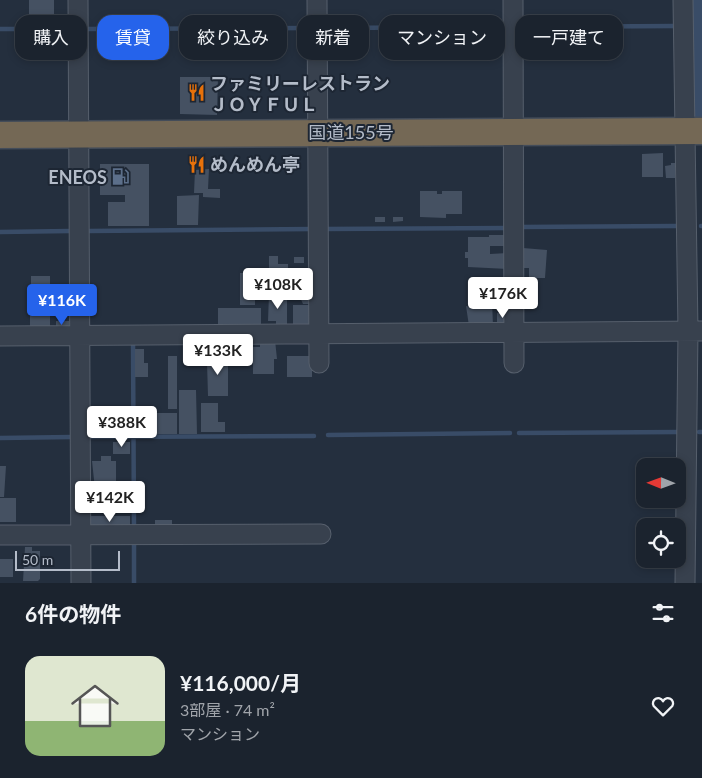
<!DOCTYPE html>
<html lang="ja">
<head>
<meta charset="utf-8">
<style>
  body { margin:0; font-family:Lato,"Noto Sans JP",sans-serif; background:#282f3a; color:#f1f3f6; height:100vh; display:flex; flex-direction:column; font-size:19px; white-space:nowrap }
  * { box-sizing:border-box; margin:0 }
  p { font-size:16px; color:#a0a4aa }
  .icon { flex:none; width:28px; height:28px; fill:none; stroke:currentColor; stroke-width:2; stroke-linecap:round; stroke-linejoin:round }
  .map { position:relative; height:583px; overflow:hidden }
  .sheet { display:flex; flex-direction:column; background:#1b232e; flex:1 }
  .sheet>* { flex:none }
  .guide { position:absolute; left:15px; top:15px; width:672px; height:45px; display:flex; gap:10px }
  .needle { width:32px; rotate:271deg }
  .fabs { position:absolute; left:636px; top:458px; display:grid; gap:10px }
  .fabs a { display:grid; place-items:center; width:50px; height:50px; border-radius:10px; background:#1b232e; box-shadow:0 2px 8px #0003,0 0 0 1px #39404a; font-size:25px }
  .scale { position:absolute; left:15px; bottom:12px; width:105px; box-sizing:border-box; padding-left:5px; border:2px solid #b4bcc9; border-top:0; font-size:14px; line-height:18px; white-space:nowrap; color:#b4bcc9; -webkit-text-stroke:4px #1d2633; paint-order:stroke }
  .price { position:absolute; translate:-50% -42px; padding:0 11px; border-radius:5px; background:#fff; color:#222; font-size:16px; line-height:32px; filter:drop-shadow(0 1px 2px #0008) }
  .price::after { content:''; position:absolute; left:50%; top:30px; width:15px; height:11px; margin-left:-8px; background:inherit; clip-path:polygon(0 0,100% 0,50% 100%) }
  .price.active { background:#2563eb; color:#fff }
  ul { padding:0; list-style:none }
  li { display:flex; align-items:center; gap:15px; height:125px; padding:0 25px }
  li span { display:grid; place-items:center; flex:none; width:140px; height:100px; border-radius:15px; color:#555 }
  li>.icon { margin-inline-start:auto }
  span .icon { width:60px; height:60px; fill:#fffc; stroke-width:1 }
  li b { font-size:21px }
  h2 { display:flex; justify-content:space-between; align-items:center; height:60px; padding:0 25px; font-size:21px }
  .tag { padding:0 18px; border-radius:15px; background:#1b232e; box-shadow:0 2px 8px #0003,0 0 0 1px #39404a; font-size:18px; line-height:45px }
  .tag.active { background:#2563eb; color:#fff }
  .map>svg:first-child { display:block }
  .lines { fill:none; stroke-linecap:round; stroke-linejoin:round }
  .stream { stroke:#394c67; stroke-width:4.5 }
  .river { stroke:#394c67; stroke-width:25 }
  .building { fill:#455162 }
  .minor-casing { stroke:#565f6c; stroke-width:21 }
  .highway-casing { stroke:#434c59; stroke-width:29 }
  .minor { stroke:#38414e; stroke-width:19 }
  .highway { stroke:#746855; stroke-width:26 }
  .labels { text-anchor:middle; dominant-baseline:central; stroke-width:4; stroke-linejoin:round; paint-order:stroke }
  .poi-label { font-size:18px; font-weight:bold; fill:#b4bcc9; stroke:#1d2633; text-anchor:start }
  .street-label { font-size:18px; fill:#b4bcc9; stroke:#1d2633 }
</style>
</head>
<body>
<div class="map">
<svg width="702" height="583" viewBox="0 0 702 583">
  <rect width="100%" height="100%" fill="#242f3e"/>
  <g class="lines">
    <!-- stream -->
    <path class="stream" d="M518,27L675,26
      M694,27H701
      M322,28L509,27
      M0,29H70
      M85,29L311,28
      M701,226H702
      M519,227L676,226
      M323,229L509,228
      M89,231L313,229
      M0,232L70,231
      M133,340L134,529
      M699,432H702
      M519,433L680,432
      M328,435L510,433
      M88,437L314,436
      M0,438L72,437
      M134,539V583"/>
    <!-- river -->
    <path class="river" d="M701,0L702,109"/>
  </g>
  <!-- building -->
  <path class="building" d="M29,0H54V26H29Z
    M180,77H218L217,115L180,114Z
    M663,153V177H642V154Z
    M671,163H675V178H666L665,166L671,165Z
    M100,164H149V226H108V202H125V195H100Z
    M209,169L208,189H220V198L203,197V193H194L195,170Z
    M420,191H437V194H442V191H462V214H446V218L420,217Z
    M199,195L198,225H177V196Z
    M375,217H385V222H375Z
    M393,217H403V221L393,222Z
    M489,235H504V246H490V254L508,253V269L468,267V258H465V252H468V237H489Z
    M523,248L547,250L545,278H529V268H523Z
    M269,256H278V264H288V292L269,293Z
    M294,257H304V263H294Z
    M259,272H265V290H259Z
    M240,273H255V305H240Z
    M31,276H50V294H31Z
    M57,288H69V295H57Z
    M269,294H287V327H276V321H268Z
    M31,295H50V311H31Z
    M299,295H314V304H303Z
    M492,301L493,326H469L466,306L470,307V302Z
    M293,305H311V328H293Z
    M218,308H261V324H218Z
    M32,311H50V330L30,328V314H32Z
    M508,312L509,326H497V313Z
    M56,321H69V332H56Z
    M260,340H275L277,359H274V374H253V347H260Z
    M135,349H144V363H148V377H135Z
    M218,353H228V396H208L207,362H218Z
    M168,356H177V409H168Z
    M287,356H312V377H287Z
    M179,390H196L197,434H179Z
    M201,403H218V422H225V432H201Z
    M135,413H177V434H135Z
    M113,442H130V454H113Z
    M101,456H111V461H116V489H95L92,461H101Z
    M0,466H6L4,497H0Z
    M0,498H16V522H0Z
    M91,516H130V530H91Z
    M155,520H172V529H155Z
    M25,547H32V551H40V579L38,581H23Z
    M0,559H13V577H0Z"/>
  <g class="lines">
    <defs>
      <path id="minor" d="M78,0L81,583
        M317,0L319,363
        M513,0L514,363
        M683,0L688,331L685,583
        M0,336L702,331
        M0,535L321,534"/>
      <path id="highway" d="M0,135L702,131"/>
    </defs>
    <!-- minor casing -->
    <use href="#minor" class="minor-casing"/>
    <!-- highway casing -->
    <use href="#highway" class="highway-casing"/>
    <!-- minor -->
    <use href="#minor" class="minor"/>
    <!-- highway -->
    <use href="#highway" class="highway"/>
  </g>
  <!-- icons -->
  <defs>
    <symbol id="restaurant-bare" viewBox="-9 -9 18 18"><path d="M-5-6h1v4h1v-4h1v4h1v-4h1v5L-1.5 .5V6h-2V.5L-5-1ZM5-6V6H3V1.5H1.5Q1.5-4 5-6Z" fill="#e8710a" stroke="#1d2633" stroke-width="2.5" paint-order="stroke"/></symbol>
    <symbol id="fuel-bare" viewBox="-9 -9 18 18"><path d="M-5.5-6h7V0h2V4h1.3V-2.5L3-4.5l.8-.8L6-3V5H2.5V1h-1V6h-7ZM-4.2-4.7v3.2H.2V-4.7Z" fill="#5c6f8a" stroke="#1d2633" stroke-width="2.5" paint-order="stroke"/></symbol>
  </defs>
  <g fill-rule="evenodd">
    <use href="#restaurant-bare" x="184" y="80" width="25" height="25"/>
    <use href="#restaurant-bare" x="184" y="152" width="25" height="25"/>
    <use href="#fuel-bare" x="108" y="164" width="25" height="25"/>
  </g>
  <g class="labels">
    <!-- poi labels -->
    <g class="poi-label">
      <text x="210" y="83">ファミリーレストラン<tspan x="210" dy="21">ＪＯＹＦＵＬ</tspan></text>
      <text x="210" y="164">めんめん亭</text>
      <text x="107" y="177" text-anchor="end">ENEOS</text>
    </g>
    <!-- street labels -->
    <g class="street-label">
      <text x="351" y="132">国道155号</text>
    </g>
  </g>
</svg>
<div class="fabs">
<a><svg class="needle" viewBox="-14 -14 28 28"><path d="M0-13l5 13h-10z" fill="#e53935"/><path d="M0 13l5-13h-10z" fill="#a0a4aa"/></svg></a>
<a><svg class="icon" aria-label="locate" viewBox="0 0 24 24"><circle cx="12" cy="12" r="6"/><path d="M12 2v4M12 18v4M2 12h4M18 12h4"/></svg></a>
</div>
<div class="scale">50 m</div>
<b class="price" style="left:278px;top:310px">¥108K</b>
<b class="price" style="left:503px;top:319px">¥176K</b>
<b class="price active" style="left:62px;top:326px">¥116K</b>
<b class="price" style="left:218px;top:376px">¥133K</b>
<b class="price" style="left:122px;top:448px">¥388K</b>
<b class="price" style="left:110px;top:523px">¥142K</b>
<div class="guide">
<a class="tag">購入</a>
<a class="tag active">賃貸</a>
<a class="tag">絞り込み</a>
<a class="tag">新着</a>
<a class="tag">マンション</a>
<a class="tag">一戸建て</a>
</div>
</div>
<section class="sheet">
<h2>6件の物件<svg class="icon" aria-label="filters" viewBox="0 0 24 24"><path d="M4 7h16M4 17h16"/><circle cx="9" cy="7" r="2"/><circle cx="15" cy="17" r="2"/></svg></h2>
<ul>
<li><span style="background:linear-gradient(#dfe7d0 65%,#8fb573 0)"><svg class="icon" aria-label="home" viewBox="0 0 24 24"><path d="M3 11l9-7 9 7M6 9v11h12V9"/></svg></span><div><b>¥116,000/月</b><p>3部屋 · 74 m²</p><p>マンション</p></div><svg class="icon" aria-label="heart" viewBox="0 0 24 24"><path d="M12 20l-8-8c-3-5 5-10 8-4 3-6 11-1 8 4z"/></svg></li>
</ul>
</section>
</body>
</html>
